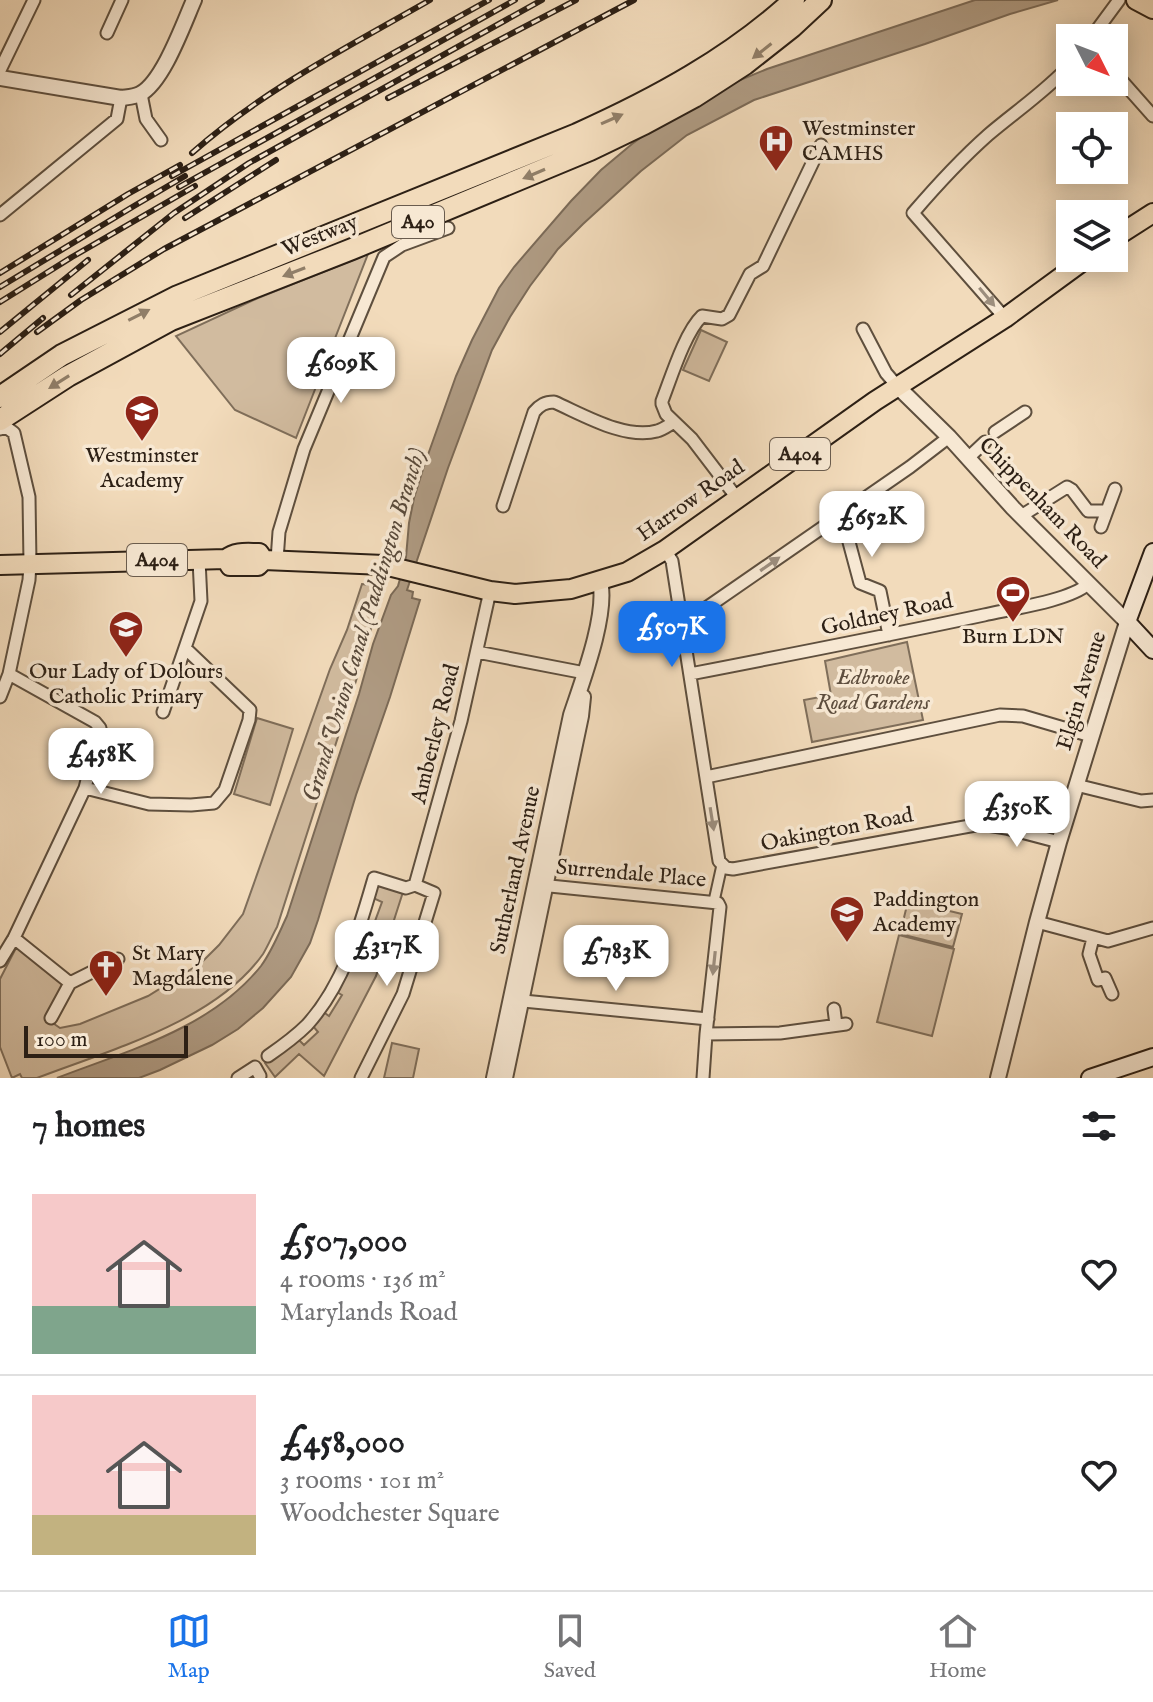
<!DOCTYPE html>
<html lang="en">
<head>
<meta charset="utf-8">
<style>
  body { margin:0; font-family:"IM FELL English",serif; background:#f2f2f2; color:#202124; height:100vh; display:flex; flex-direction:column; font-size:30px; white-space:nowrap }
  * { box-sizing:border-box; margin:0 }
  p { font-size:26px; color:#757577 }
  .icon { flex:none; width:44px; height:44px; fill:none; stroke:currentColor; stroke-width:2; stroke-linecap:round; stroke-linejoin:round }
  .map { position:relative; height:1078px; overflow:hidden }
  .sheet { display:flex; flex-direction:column; background:#fff; flex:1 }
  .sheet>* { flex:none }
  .needle { width:52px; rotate:132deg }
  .controls { position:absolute; left:1056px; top:24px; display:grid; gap:16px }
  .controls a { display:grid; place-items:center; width:72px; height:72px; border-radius:0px; background:#fff; box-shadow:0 4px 20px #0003; font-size:40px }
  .scale { position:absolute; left:24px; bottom:20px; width:164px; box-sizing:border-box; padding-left:8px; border:4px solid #2d2015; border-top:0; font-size:22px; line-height:28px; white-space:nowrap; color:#2d2015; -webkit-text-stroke:6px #f7e8d3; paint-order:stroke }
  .price { position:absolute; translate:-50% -68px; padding:0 18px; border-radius:16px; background:#fff; color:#222; font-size:26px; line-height:52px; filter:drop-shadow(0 2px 4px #0008) }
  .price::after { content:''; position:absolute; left:50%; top:48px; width:24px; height:18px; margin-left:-12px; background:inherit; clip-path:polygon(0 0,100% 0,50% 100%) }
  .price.selected { background:#1a73e8; color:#fff }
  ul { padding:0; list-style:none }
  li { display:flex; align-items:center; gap:24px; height:200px; padding:0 32px }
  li+li { border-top:2px solid #e0e0e0 }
  li span { display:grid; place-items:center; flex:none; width:224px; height:160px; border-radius:0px; color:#555 }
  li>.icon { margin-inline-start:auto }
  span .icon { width:96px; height:96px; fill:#fffc; stroke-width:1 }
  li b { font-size:34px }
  h2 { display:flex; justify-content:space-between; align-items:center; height:96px; padding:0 32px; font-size:34px }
  .menu { display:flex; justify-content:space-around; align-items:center; height:112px; border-top:2px solid #e0e0e0; background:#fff; font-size:22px; color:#757577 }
  .menu a { display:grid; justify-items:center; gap:4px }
  .menu .selected { color:#1a73e8 }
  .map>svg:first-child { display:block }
  .green { fill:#d1bb9f; stroke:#7f6e5a; stroke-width:2 }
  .water { fill:#af9b83; stroke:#7b6a57; stroke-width:2 }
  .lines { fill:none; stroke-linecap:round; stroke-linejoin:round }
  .pedestrian-casing { stroke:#5e4f3e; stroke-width:13 }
  .minor-casing { stroke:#5e4f3e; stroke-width:15 }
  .tertiary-casing { stroke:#5e4f3e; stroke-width:18 }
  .secondary-casing { stroke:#2d2015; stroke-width:20 }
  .primary-casing { stroke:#2d2015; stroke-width:22 }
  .trunk-casing { stroke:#2d2015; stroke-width:24 }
  .pedestrian { stroke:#f7e8d3; stroke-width:9 }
  .minor { stroke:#f7e8d3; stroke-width:11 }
  .tertiary { stroke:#f7e8d3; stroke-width:14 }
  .secondary { stroke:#f7e8d3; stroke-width:16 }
  .primary { stroke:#f2dbbb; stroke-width:18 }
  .trunk { stroke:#f2dbbb; stroke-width:20 }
  .rail-casing { stroke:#2d2015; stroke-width:6 }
  .rail { stroke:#f7e8d3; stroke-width:3; stroke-dasharray:9; stroke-linecap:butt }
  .oneway { fill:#907e68 }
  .oneway2 { fill:#9c8e7e }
  .labels { text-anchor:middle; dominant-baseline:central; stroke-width:7; stroke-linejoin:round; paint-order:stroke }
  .shield { fill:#f7e8d3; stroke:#6a5c4e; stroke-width:2 }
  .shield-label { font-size:20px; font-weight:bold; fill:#2d2015 }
  .poi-label { font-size:22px; fill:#2d2015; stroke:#f7e8d3; text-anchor:start }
  .street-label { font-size:22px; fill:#2d2015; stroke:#f7e8d3 }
  .park-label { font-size:22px; font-style:italic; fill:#5e4e3e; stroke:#f7e8d3 }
  .water-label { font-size:24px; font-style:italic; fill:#5a4b3c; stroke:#f7e8d3 }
</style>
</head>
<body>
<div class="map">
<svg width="1153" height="1078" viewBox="0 0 1153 1078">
  <rect width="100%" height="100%" fill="#f2dbbb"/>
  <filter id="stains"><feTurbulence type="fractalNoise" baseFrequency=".0025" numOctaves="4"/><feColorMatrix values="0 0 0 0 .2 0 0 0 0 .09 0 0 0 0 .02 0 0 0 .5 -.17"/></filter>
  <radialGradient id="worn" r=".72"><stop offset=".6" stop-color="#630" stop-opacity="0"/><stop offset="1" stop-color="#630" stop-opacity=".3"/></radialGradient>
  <!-- green -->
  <path class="green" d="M368,254L296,438L235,410L176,336L258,298Z
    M701,330L727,342L709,381L683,370Z
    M362,584L382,587L363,659L277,927C272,936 268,946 263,954C216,1021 110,1050 37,1078H22L20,1074L12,1078L0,1047V979L17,946L65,983L47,1019L60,1028L80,1024L148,996L201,963L219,945L243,914L330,669L347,630Z
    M907,642L923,720L812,742L804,700L831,695L825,661Z
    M257,718L293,729L270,805L234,794Z
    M377,885L403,892L376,976L324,1076L299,1054L275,1077L265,1063L298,1039L304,1045L318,1032L312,1025L322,1011L329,1016L342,995L335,991L353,957L361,959L382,902L373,898Z
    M908,901L962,914L953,947L900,934Z
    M899,935L954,949L932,1036L877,1022Z
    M392,1043L419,1049L413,1078H384Z"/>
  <!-- water -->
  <path class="water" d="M975,0H1058L1010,14L925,44L754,100L687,135L641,171L583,224L558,249L530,286L510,317L492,350L448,468L407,590L413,592L412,598L420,600L390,697L356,795L318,920L310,943L291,977L263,1008L238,1029L212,1045L160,1070L139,1078H57C127,1051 212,1028 261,966C272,951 279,933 287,916L359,694L373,644L391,595L398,586L406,557L409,523L414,498L424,466L456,376L472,340L499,288L514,267L571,201L601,170L632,144L662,122L716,90L767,69Z"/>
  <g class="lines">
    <defs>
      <path id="pedestrian" d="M714,901L722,865"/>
      <path id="minor" d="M107,33L122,0
        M1091,38L1119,0
        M0,70L34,0
        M1114,72L1153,116
        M141,94L146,119L161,140
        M0,215L117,119L121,98
        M1005,318L913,213C937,185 961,159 988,135C1015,112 1046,91 1070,65
        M863,329L886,373L898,387
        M0,429L6,427L14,433L29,497L30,563L29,580L9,674L0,697
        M995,432L1025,412
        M968,458L985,442
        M737,498L692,439L666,414L662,404V401C671,378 685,332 702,316L722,319L729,315L750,274L763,266L821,145
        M503,506L534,412C540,405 545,402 554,402C582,414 625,440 657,431C662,430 669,425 674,422
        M1021,516L1067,487L1072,490L1088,511H1106
        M1101,527L1115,489
        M849,542L860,583L880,591L889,635
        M665,550L672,561L719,861L726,868L733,869L981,824L1006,828L1059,842
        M277,560L279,532L304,449L384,257L402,245L448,228
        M683,624L910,467L949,437
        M477,652L585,673
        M690,674C788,655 886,636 984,615C1010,609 1069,601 1088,584
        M163,712L201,601L199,560
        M706,777L1000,715L1023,716L1091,736
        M1076,785L1141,801L1153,800
        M85,788L149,804L191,805L214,803L225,790L249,720L250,710L185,648
        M415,885L461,721L490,591
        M540,885L718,903L720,907L706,1034L703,1078
        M1037,922L1108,941L1153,928
        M14,938L70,983
        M1093,938L1089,954L1098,980L1105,978L1112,994
        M0,961L14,938L85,788L100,728L95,722L9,674
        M513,1000L708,1019
        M834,1009L836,1025
        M51,1018L70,983L118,959
        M706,1034L780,1033L846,1024
        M268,1056C281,1047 295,1037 307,1025C344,984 359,930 374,878L406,888L415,885
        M238,1078L255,1067L260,1076
        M361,1078L403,994L434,893L415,885"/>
      <path id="tertiary" d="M0,78L121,98C128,97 134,97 140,94C163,82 183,25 194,0
        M898,387L949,437L1013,508L1127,622L1059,842L1037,922L998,1078
        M494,1078L571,715C582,682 608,614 600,581
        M505,1078L581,716L583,697"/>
      <path id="secondary" d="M1153,552L1127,622L1153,650
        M1090,1078L1153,1057"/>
      <path id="primary" d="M1136,0L1153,9
        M1114,238L1153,213
        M226,559L230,566H258L264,560L384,565L490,591L515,594L571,589L627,572L665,550L875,401L1005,318L1087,258
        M0,565L226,559C236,551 247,553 259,553L264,560"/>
      <path id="trunk" d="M0,397L62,355L178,296L577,134C655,99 731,58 794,0
        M0,420L68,376L171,320L352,249L590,150L644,124L694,97L745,64L792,27L821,0"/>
    </defs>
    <!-- pedestrian casing -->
    <use href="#pedestrian" class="pedestrian-casing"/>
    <!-- minor casing -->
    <use href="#minor" class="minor-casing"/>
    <!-- tertiary casing -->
    <use href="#tertiary" class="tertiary-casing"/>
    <!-- secondary casing -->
    <use href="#secondary" class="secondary-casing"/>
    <!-- primary casing -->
    <use href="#primary" class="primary-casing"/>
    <!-- trunk casing -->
    <use href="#trunk" class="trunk-casing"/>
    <!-- pedestrian -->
    <use href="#pedestrian" class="pedestrian"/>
    <!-- minor -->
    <use href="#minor" class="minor"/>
    <!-- tertiary -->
    <use href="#tertiary" class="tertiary"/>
    <!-- secondary -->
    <use href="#secondary" class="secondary"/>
    <!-- primary -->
    <use href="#primary" class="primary"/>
    <!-- trunk -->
    <use href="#trunk" class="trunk"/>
    <defs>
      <path id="rail" d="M388,98L576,0
        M192,153C263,90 348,47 430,0
        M172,176L489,0
        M179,187L515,0
        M185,218L276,160
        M0,273L128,194L180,165
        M0,287L134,206L185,176
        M71,295L174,213L249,163L542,0
        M0,302L72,257L195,186
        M0,332L88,260
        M37,332L81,300L164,249L634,0
        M0,354L43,318"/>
    </defs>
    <!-- rail casing -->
    <use href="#rail" class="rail-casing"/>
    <!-- rail -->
    <use href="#rail" class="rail"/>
  </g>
  <!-- one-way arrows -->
  <defs><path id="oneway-solid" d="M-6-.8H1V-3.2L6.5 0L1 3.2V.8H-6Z" transform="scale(2)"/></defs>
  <g class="oneway">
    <use href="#oneway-solid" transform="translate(762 51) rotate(142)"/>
    <use href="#oneway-solid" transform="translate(612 119) rotate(-24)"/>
    <use href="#oneway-solid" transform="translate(534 174) rotate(157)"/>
    <use href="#oneway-solid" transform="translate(294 272) rotate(159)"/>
    <use href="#oneway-solid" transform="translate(139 315) rotate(-27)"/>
    <use href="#oneway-solid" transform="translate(59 382) rotate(148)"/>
  </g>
  <g class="oneway2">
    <use href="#oneway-solid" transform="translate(987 297) rotate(50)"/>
    <use href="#oneway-solid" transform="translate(770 564) rotate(-35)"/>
    <use href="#oneway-solid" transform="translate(712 819) rotate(81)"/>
    <use href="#oneway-solid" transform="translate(714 963) rotate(96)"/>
  </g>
  <!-- icons -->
  <defs>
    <symbol id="hospital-pin" viewBox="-11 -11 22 30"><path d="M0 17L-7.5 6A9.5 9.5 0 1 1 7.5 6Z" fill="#8f2418" stroke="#f7e8d3"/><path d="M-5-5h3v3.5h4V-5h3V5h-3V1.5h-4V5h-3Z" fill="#fff"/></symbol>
    <symbol id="school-pin" viewBox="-11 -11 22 30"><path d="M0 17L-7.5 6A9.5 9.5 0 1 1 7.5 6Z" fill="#8f2418" stroke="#f7e8d3"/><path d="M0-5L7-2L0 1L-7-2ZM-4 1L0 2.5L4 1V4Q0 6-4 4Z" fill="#fff"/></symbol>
    <symbol id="stadium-pin" viewBox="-11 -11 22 30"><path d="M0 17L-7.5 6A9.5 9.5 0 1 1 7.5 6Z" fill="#8f2418" stroke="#f7e8d3"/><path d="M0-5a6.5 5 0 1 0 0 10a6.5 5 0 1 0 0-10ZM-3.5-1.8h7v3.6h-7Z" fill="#fff"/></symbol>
    <symbol id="church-pin" viewBox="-11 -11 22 30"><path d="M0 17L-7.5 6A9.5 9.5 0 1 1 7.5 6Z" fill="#8f2418" stroke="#f7e8d3"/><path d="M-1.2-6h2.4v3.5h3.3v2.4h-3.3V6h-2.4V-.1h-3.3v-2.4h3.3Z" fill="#fff"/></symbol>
  </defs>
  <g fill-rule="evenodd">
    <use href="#hospital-pin" x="756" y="122" width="40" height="54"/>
    <use href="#school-pin" x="122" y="392" width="40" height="54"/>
    <use href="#stadium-pin" x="993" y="573" width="40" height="54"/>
    <use href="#school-pin" x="106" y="608" width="40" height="54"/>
    <use href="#school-pin" x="827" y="893" width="40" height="54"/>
    <use href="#church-pin" x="86" y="947" width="40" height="54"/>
  </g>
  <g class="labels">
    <!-- shield labels -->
    <g class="shield">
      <rect x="392" y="206" width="52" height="32" rx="6"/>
      <rect x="770" y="438" width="60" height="32" rx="6"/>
      <rect x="127" y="544" width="60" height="32" rx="6"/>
    </g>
    <g class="shield-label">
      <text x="418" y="222">A40</text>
      <text x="800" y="454">A404</text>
      <text x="157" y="560">A404</text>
    </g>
    <!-- poi labels -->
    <g class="poi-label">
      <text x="802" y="129">Westminster<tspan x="802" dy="25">CAMHS</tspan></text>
      <text x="142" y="456" text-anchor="middle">Westminster<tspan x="142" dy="25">Academy</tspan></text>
      <text x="1013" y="637" text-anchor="middle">Burn LDN</text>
      <text x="126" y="672" text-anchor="middle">Our Lady of Dolours<tspan x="126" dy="25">Catholic Primary</tspan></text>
      <text x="873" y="900">Paddington<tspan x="873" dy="25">Academy</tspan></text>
      <text x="132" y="954">St Mary<tspan x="132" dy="25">Magdalene</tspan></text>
    </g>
    <!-- street labels -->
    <g class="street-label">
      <text transform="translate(320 236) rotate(-22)">Westway</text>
      <text transform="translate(691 501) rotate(-35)">Harrow Road</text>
      <text transform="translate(1042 503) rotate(46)">Chippenham Road</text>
      <text transform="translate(887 615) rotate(-12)">Goldney Road</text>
      <text transform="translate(1082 691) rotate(-73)">Elgin Avenue</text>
      <text transform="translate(436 734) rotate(-76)">Amberley Road</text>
      <text transform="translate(837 830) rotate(-11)">Oakington Road</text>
      <text transform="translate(516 870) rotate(-78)">Sutherland Avenue</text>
      <text transform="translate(631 874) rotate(5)">Surrendale Place</text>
    </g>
    <!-- park labels -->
    <g class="park-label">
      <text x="873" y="678">Edbrooke<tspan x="873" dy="25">Road Gardens</tspan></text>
    </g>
    <!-- water labels -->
    <g class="water-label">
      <text transform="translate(365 625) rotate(-73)">Grand Union Canal (Paddington Branch)</text>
    </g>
  </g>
  <rect width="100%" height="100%" filter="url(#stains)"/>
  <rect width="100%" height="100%" fill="url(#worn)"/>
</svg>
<div class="controls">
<a><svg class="needle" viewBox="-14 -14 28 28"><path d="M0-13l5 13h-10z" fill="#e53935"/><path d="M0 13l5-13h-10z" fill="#757577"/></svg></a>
<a><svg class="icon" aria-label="locate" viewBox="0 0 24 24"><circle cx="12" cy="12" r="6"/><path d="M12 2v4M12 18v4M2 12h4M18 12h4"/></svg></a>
<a><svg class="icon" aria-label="layers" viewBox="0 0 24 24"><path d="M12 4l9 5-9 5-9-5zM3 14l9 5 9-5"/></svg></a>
</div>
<div class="scale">100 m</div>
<b class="price" style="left:341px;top:405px">£609K</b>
<b class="price" style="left:872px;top:559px">£652K</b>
<b class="price selected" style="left:672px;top:669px">£507K</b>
<b class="price" style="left:101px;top:796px">£458K</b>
<b class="price" style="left:1017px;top:849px">£350K</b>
<b class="price" style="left:387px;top:988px">£317K</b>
<b class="price" style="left:616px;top:993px">£783K</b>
</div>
<section class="sheet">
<h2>7 homes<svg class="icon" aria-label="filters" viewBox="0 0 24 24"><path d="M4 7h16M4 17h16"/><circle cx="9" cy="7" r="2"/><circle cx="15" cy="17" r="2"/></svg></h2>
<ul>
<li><span style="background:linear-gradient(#f6c9c9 70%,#7fa58c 0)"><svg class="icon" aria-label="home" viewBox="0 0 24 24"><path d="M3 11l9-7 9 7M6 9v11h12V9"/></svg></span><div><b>£507,000</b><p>4 rooms · 136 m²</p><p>Marylands Road</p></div><svg class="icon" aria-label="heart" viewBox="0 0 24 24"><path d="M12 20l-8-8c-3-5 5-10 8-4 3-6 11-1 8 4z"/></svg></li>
<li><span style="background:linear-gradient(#f6c9c9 75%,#c2b280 0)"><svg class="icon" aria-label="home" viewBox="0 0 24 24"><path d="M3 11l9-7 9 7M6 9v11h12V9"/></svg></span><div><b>£458,000</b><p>3 rooms · 101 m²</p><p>Woodchester Square</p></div><svg class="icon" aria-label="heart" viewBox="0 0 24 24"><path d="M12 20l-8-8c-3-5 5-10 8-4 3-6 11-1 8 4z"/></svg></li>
</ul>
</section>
<nav class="menu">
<a class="selected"><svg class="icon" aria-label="map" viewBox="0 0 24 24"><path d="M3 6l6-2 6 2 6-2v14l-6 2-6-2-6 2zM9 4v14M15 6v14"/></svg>Map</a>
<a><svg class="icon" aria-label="saved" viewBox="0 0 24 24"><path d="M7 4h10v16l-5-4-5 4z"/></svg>Saved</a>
<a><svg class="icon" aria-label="home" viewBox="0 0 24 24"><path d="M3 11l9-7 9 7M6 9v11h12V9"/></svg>Home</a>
</nav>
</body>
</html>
